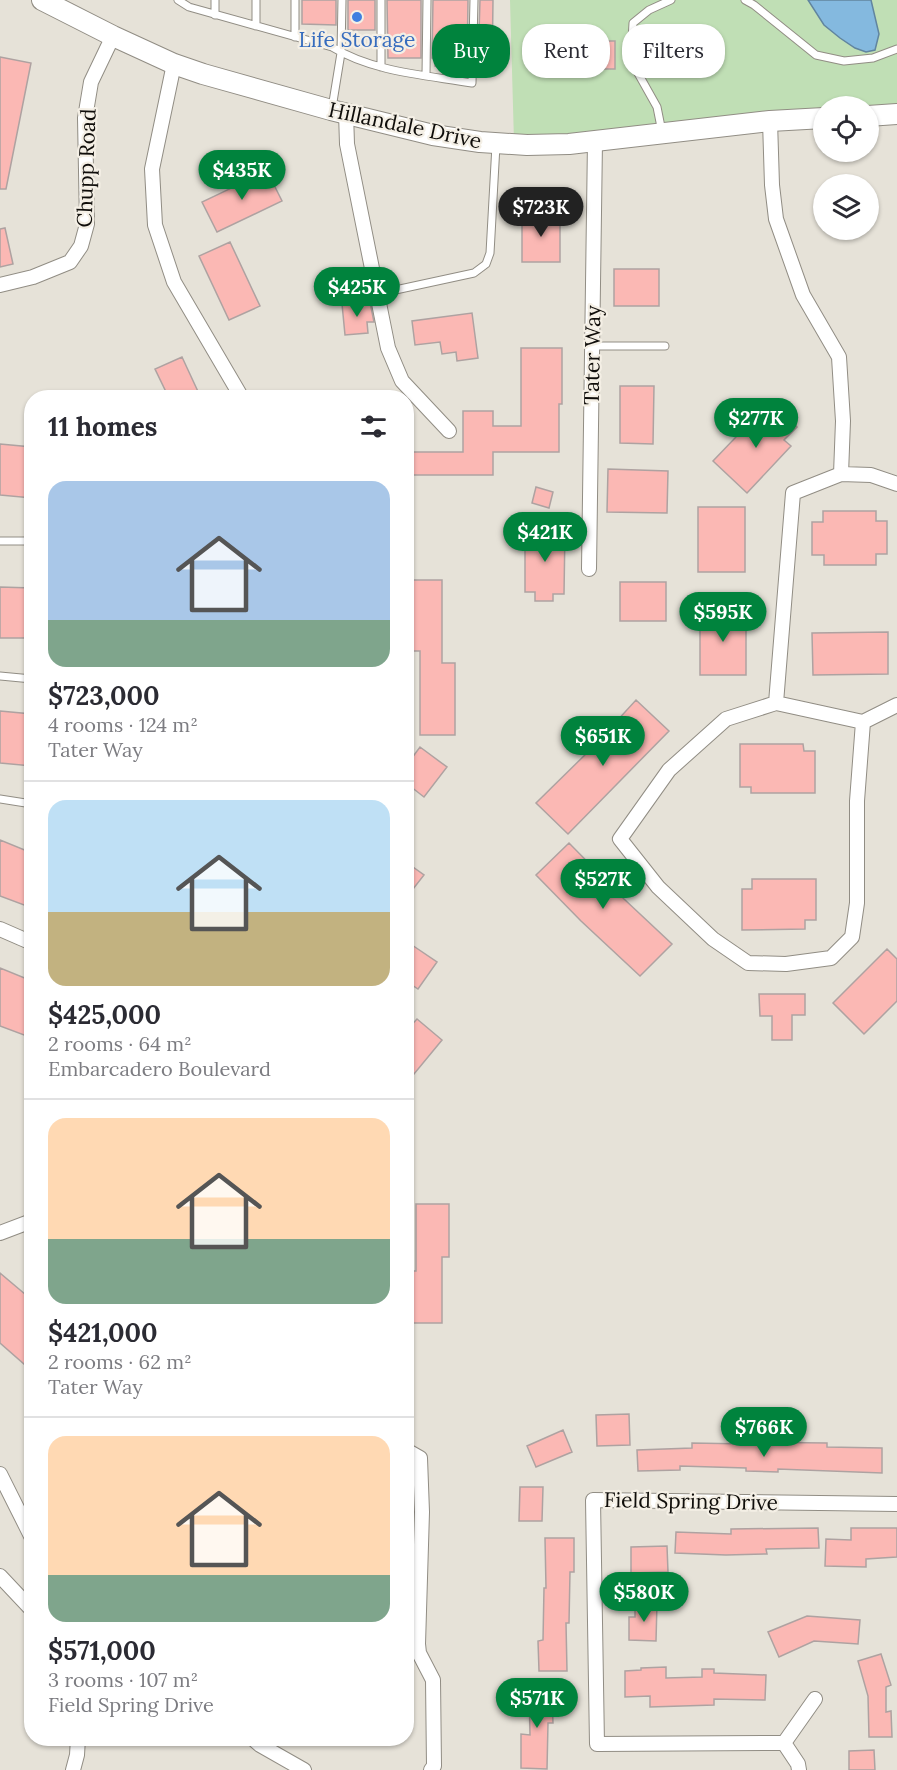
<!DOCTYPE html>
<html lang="en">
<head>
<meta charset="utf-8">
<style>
  body { margin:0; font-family:Lora,serif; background:#f2f2f3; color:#2b2b33; height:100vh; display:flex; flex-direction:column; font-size:22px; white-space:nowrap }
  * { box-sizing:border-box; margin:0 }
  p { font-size:20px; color:#7c7c81 }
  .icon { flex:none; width:33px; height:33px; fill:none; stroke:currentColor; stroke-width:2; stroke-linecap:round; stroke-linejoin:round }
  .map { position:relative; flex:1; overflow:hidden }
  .panel { position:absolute; left:24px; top:390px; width:390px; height:1356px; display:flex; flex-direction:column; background:#fff; border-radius:24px; box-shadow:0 2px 4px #0004 }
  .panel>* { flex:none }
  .banner { position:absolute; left:432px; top:24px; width:375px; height:54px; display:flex; gap:12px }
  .fabs { position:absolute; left:813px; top:96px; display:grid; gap:12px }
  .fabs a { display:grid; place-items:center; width:66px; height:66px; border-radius:50%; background:#fff; box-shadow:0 2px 4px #0004; font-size:30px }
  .price { position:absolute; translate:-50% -51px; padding:0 14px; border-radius:21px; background:#00833d; color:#fff; font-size:20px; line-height:39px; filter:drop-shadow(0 2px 3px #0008) }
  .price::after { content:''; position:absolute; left:50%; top:36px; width:18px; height:14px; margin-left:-9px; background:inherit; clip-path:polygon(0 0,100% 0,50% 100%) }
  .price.active { background:#222; color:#fff }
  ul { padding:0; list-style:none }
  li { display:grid; align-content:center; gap:12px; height:318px; padding:0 24px }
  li+li { border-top:2px solid #e1e1e2 }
  li span { display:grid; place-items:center; height:186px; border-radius:18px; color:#555 }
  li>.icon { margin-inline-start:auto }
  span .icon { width:108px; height:108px; fill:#fffc; stroke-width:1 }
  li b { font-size:26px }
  h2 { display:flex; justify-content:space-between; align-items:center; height:72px; padding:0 24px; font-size:26px }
  .tag { padding:0 21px; border-radius:24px; background:#fff; box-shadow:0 2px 4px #0004; font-size:21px; line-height:54px }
  .tag.active { background:#00833d; color:#fff }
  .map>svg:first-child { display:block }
  .green { fill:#c0dfb5 }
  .water { fill:#84b9df; stroke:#61859f; stroke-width:1.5 }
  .building { fill:#fbb8b4; stroke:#aea2a1; stroke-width:1.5 }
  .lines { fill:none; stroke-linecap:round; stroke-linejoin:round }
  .lane-casing { stroke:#918d84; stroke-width:9 }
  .street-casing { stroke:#918d84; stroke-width:16 }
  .secondary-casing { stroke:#918d84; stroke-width:22 }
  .lane { stroke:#fff; stroke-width:7 }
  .street { stroke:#fff; stroke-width:14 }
  .secondary { stroke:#fff; stroke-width:20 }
  .shop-dot { fill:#3f7fe0; stroke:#f4efe5; stroke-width:2 }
  .labels { text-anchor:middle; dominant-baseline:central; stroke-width:4.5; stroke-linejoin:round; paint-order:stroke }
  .shop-label { font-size:21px; fill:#366cbe; stroke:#f4efe5 }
  .street-label { font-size:21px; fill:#0f0d0a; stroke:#f4efe5 }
</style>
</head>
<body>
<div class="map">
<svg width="897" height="1770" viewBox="0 0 897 1770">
  <rect width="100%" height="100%" fill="#e6e2d8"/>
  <!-- green -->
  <path class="green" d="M510,0H897V109L868,106H824L823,118L514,142Z"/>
  <!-- water -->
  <path class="water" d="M808,0H871L879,34L875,50L866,52L855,48L840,38L824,25Z"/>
  <!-- building -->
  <path class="building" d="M302,0H336V25L302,24Z
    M348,0H375V30H348Z
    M387,0H421V58H388Z
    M433,0H468L467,66H435V58H432Z
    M480,0H493L492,73H480V66H478Z
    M588,41H615V69H588Z
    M0,57L31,63L6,189H0Z
    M267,171L282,201L217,232L202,202Z
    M522,215H560V262H522Z
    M5,228L13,264L0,267V229Z
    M230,242L260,306L229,320L199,256Z
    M614,269H659V306H614Z
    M370,302L374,322H367L368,333L345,335L342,304Z
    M472,313L478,358L457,361L456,352L442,354L440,342L415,345L412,321Z
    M521,348H562V404H559V452H493V475H406V452H463V411H493V426H521Z
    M182,357L201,398H169L155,369Z
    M620,386H654L653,444L620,443Z
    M775,407L797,427L784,440L791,446L747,493L713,461L758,414L763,419Z
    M0,444L32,447V498L0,495Z
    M608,469L668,471L667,513L607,512Z
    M536,487L553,492L549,508L532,503Z
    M698,507H745V572H698Z
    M823,511H876V521H887V554H876V565H824V555H812V522H823Z
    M525,530H565L564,594H553V601H535V592H525Z
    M408,580H442V663H455V735H420V651H409Z
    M620,582H666V621H620Z
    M0,587L32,588V638H0Z
    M700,610H746V675H700Z
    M888,632V674L813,675L812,633Z
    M636,700L669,731L568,834L536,803L592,748Z
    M0,711L32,714V766L0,763Z
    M740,744H803L804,751H815V793H751V787H740Z
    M420,747L447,767L424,797L406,783V766Z
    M0,840L32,853V908L0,896Z
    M569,843L624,899L672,944L640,976L581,921L536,875Z
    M406,862L424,875L406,898Z
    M752,879H816V920H805V929L742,930V889H752Z
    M406,941L437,962L418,989L406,981Z
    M887,949L897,959V1001L864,1034L833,1003Z
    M0,968L32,981V1038L0,1026Z
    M759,994H805V1015H792V1040H772V1016H760Z
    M417,1019L442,1040L414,1074L406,1067V1031Z
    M416,1204H449V1257H442V1323H408V1271H416Z
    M0,1273L32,1300V1371L0,1343Z
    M629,1414L630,1445L597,1446L596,1415Z
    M563,1430L572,1452L536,1467L527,1446Z
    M747,1442L827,1443V1447L882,1448V1473L778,1469V1472L746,1471V1468L680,1466V1470L638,1471L637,1450L692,1448V1443L747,1444Z
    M520,1487H543L542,1521H519Z
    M818,1528L819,1548L766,1549L767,1554L726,1555L675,1553L676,1532L731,1534V1529Z
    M851,1528H897V1557L866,1559V1567L825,1566L826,1539L851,1540Z
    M545,1538H574V1572H570L569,1623H566L567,1671H539L538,1641L543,1640L544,1588H546Z
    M667,1546L668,1572L631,1573V1547Z
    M635,1603H657L656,1641L629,1640V1617H635Z
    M807,1616L860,1620L858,1644L814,1641L779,1657L768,1632Z
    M881,1654L891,1685L886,1687V1712L891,1711L892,1737H869L868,1696L858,1661Z
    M666,1667V1678L702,1677V1669H714V1673L766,1675L765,1700L714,1699V1705L650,1707V1696L625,1697V1671L641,1670V1668Z
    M550,1685V1697H552L553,1723H548L547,1769L521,1768V1734L530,1735L529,1686Z
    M874,1750L875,1770H849V1751Z"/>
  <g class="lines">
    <defs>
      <path id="lane" d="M178,0L189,7L332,47C373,72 425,75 472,83L474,0
        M745,0L754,5L816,55L844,61L873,58L897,49
        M215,15V0
        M256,26V0
        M295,37V0
        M381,67V0
        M426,75L427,0
        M332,108L341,53L342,0
        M662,132L657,107L634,66L632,40L633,23L649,10L671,0
        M377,294L474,273L486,264L490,253L496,145
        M592,346H665
        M0,541H32
        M0,676L32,679
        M0,799L32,804"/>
      <path id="street" d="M174,64L152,169L155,225L174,282L242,398
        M346,113L347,144L388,348L402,381L449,431
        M770,121L772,185L776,219L803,295L839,357L843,421L841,474
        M0,285L33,277L70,262L81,246L87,224L85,118L91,82L113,36
        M897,484L871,475L841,474L793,493L776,703L863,722L897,705
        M589,569L595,141
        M776,703L726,719L669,770L620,839L658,887L713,939L748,963L786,964L831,958L852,937L857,903V801L863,722
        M0,929L32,943
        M0,1233L29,1222L32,1226
        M406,1450L420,1458L422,1512L418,1644L419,1653L433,1680L434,1766L431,1770
        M0,1474L32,1538
        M0,1576L32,1610
        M815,1699L784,1743L597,1744L593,1500L897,1504
        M252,1738L260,1745L304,1770
        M784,1743L798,1764L799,1770
        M73,1770L77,1755L78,1738"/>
      <path id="secondary" d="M42,0L113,36L174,64L203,74L331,110L433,135L480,142L527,145L569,144L770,121L824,118
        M868,116L897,114"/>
    </defs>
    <!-- lane casing -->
    <use href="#lane" class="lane-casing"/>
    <!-- street casing -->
    <use href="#street" class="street-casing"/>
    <!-- secondary casing -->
    <use href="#secondary" class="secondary-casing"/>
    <!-- lane -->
    <use href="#lane" class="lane"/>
    <!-- street -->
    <use href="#street" class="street"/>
    <!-- secondary -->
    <use href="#secondary" class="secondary"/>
  </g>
  <!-- markers -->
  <circle class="shop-dot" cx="357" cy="17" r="6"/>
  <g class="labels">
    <!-- shop labels -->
    <g class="shop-label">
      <text x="357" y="39">Life Storage</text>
    </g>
    <!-- street labels -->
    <g class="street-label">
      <text transform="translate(405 125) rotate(12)">Hillandale Drive</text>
      <text transform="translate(86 168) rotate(-88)">Chupp Road</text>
      <text transform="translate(592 355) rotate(-89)">Tater Way</text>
      <text transform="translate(691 1501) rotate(1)">Field Spring Drive</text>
    </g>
  </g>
</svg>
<div class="fabs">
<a><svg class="icon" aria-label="locate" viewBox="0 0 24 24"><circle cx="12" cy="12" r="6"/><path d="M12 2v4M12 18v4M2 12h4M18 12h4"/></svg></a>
<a><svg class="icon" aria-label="layers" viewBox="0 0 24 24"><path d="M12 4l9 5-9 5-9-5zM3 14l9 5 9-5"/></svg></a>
</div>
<b class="price" style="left:242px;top:201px">$435K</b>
<b class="price active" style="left:541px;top:238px">$723K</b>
<b class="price" style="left:357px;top:318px">$425K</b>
<b class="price" style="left:756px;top:449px">$277K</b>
<b class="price" style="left:545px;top:563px">$421K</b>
<b class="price" style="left:723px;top:643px">$595K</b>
<b class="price" style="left:603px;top:767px">$651K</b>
<b class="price" style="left:603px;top:910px">$527K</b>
<b class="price" style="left:764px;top:1458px">$766K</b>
<b class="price" style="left:644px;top:1623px">$580K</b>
<b class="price" style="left:537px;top:1729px">$571K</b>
<div class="banner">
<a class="tag active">Buy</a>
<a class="tag">Rent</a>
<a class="tag">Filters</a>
</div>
<section class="panel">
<h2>11 homes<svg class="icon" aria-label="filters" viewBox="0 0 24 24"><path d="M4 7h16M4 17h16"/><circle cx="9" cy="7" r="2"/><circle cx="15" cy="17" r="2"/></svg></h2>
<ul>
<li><span style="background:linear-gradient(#a9c7e8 75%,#7fa58c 0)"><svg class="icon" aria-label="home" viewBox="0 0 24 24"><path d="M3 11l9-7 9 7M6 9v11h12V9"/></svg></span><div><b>$723,000</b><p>4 rooms · 124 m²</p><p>Tater Way</p></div></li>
<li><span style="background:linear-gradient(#bfe0f5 60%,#c2b280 0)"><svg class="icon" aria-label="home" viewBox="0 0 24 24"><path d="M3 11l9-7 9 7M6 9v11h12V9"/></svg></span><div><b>$425,000</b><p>2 rooms · 64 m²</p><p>Embarcadero Boulevard</p></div></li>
<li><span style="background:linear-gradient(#ffd9b3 65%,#7fa58c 0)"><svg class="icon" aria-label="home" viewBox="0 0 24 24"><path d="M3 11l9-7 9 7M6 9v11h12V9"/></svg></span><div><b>$421,000</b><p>2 rooms · 62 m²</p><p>Tater Way</p></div></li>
<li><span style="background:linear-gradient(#ffd9b3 75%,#7fa58c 0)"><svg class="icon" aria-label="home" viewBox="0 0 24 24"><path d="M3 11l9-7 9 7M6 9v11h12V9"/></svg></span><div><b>$571,000</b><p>3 rooms · 107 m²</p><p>Field Spring Drive</p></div></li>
</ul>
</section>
</div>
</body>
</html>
